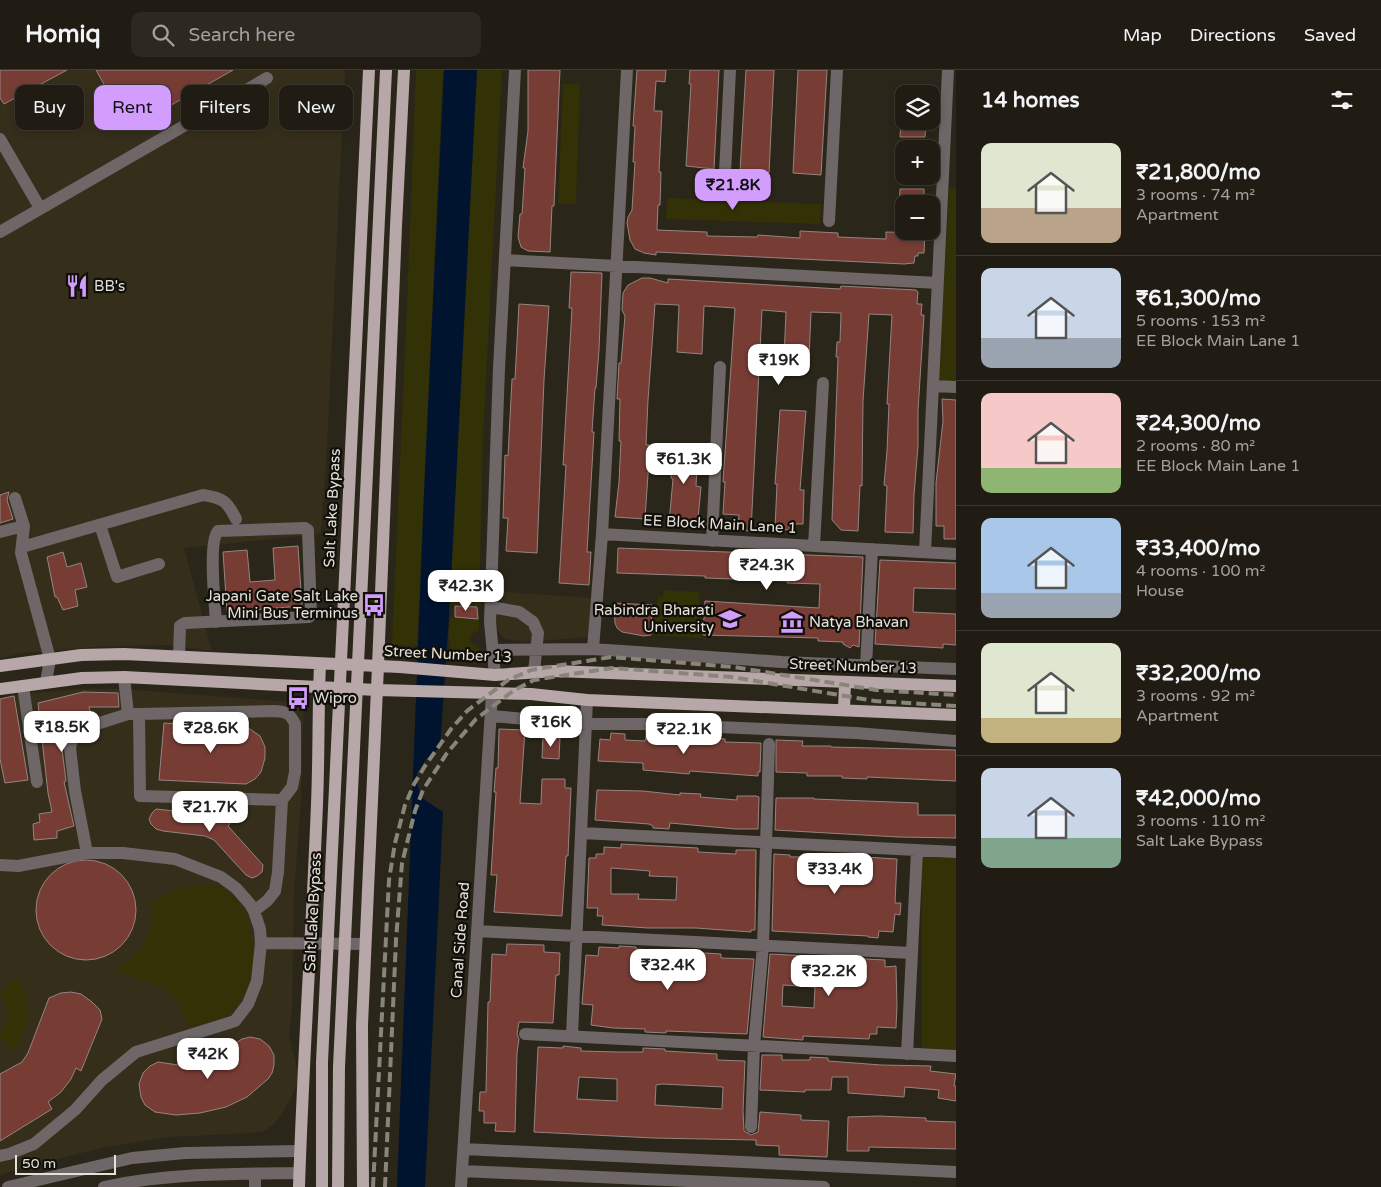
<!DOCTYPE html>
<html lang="en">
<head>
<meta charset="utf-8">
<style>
  body { margin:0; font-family:"Varela Round",sans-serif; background:#2d2921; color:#f1f3f6; height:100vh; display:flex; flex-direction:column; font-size:19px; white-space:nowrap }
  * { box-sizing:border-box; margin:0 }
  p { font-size:16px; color:#a2a1a0 }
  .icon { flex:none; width:28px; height:28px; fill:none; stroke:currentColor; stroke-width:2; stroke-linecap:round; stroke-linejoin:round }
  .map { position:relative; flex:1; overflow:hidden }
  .panel { display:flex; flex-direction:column; background:#201c13; width:425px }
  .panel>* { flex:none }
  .top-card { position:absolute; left:15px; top:15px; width:475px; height:45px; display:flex; gap:10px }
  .buttons { position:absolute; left:895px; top:15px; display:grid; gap:10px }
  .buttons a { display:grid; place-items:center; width:45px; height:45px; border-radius:10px; background:#201c13; box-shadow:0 2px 8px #0003,0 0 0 1px #3d3a33; font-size:25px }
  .scale { position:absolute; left:15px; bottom:12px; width:101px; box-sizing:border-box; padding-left:5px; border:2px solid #e4e1d9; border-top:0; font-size:14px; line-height:18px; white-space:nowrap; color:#e4e1d9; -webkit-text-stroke:4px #110f09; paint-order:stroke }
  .price { position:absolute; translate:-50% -42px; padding:0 11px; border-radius:10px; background:#fff; color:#222; font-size:16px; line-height:32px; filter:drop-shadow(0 1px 2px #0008) }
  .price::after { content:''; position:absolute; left:50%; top:30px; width:15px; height:11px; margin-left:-8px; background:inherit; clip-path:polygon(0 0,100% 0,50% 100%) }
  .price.current { background:#d29dfd; color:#111 }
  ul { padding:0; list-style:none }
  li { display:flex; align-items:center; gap:15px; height:125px; padding:0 25px }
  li+li { border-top:1px solid #3d3a33 }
  li span { display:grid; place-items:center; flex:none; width:140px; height:100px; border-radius:10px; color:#555 }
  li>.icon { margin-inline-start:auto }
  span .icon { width:60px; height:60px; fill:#fffc; stroke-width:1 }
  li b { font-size:21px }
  h2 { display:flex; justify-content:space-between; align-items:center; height:60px; padding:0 25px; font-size:21px }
  .pill { padding:0 18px; border-radius:10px; background:#201c13; box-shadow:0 2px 8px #0003,0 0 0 1px #3d3a33; font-size:18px; line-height:45px }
  .pill.current { background:#d29dfd; color:#111 }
  header { display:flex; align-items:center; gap:30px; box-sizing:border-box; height:70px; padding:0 25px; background:#201c13; border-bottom:1px solid #3d3a33 }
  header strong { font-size:24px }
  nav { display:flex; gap:28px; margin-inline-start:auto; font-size:18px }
  .search { width:350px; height:45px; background:#2d2921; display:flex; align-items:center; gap:12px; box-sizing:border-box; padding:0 18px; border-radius:10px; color:#a2a1a0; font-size:19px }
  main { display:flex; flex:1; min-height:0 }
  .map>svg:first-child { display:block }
  .built { fill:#352e1b }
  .green { fill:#323206 }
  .water { fill:#00132f }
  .building { fill:#773d35; stroke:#968481; fill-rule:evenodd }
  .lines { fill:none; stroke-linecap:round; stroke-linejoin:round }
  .minor { stroke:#6e6667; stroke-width:12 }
  .major { stroke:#b7a7a8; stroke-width:12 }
  .rail { stroke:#89857b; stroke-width:4; stroke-dasharray:10 5; stroke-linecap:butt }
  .major-bridge { stroke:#b7a7a8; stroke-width:12 }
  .labels { text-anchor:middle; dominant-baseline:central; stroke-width:4.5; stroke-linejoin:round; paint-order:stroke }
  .poi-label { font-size:15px; fill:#e4e1d9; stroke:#110f09; text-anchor:start }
  .street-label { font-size:15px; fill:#e4e1d9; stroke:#110f09 }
</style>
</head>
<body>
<header>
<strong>Homiq</strong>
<div class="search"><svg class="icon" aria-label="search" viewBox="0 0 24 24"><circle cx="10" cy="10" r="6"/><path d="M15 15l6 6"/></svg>Search here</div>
<nav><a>Map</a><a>Directions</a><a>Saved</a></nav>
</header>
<main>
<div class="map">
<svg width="956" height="1117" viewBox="0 0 956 1117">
  <rect width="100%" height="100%" fill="#2a2619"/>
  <!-- built -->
  <path class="built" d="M0,0H345L327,377L321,464L184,478L212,581L168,575L93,577L25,583L0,588Z
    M480,520L591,528L588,567L527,572L505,569L497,560Z
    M78,619H122L304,633L301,730L294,825L292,940L289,967L299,1005L297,1016L283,1042L274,1054L264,1061L252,1063L171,1067L106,1077L24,1097L0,1105V628L12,625Z"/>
  <!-- green -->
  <path class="green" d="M416,0H443L417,576L392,575L407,235Z
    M477,0H502L483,367L480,493L481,536L450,535Z
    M563,14H580L576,134H558Z
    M949,117L956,118V313H939Z
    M667,128L821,134L820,154L666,149Z
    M664,520L699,522L701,568L652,565L658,526L663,527Z
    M450,548L479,549V560L472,564L470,571L480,580V589C475,589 468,591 464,590C445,585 449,561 450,548Z
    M922,783L956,784V980L922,978Z
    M194,815C203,815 213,814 221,818C263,839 264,926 223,947C212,953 201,954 189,957L186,952L184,943L171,922L114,900C129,894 146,876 150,860C152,851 152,842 152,832L178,818Z
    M17,907C34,933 31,955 14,980L0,967C0,961 1,961 4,956C12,943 5,933 0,921Z"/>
  <!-- water -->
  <path class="water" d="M444,0H477L449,547L440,677L426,689L417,703V714L422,728L443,742L425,1117H397L424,423Z"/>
  <!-- building -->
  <path class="building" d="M0,0H67L4,34L0,28Z
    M96,0H233L129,59Z
    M528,0H560L554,136H552L550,182L528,181L521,177L518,167L520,144H522L525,98H523L528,61Z
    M637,0H666L665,12L656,11L654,41H662L659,102H661L660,135H658L657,160L707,162V166L757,167L758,165L800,168V161L838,163V167L886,169V162L925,163L924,183H918V186H915L914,193L904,194L656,182V185L644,183L635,179L630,170L627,153L628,147L632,140L635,92H633L635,56H633Z
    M690,0H719L714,99L686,96L691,14H689Z
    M746,0H774L769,103L740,101Z
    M798,0H827L821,105L793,103Z
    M901,51H926L925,67H900Z
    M900,119H924V134H899Z
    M571,202L602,203L599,280L596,318H595L592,362H594L587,482H591L589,515L559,513L566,395H563L572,238H569Z
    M642,208H650L668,213V209L840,219L841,216L916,220L918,222L917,234H922L921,245H924L918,341V376L914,425L913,463L885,462L887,416L884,415L887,381L889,334H887L892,245L869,244L863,331L862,416L860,415L858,461L841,460L832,450L838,287H836L837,272H840L841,243L811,242L809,288L784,287L786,242L762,240L751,461L738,460L739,445L723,444L725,412H723L735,238L704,236L702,284L677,282L679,235L655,234L648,330L646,375H650L645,449L615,447L619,412L621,371H619L620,329H617L619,293H621L625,246L622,240L623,223L628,215Z
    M519,234L549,236L544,310L537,483L506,481L508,448H503L505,385L508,386L512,309H515Z
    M942,329L956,330V469H944V456H936V413L943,351Z
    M780,340L806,341L800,420H804L803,454H790L789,460L775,459L777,414H775Z
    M672,376L698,377L696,416L701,417L698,449H691V451H685V454L669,453L673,409L671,408Z
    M9,422L7,430L13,449L0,453V425Z
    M298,476L302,536L227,542L223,482L247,480L250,512L275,510L273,478Z
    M618,478L863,487L859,577L853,575L850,578L843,574V572L818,571V568L703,565L705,531L819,538L820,514L787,513L788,511L705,508V506L617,503Z
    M63,482L67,497L81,493L87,517L75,520L78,536L63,540L57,527H55L47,487Z
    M880,490L956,493V519L914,518L913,542L956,544V575L943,574V578L875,574Z
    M614,533L652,535L651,565L644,566L622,562L617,558L615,553Z
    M455,536L477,537L478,549L455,547Z
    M83,622L118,623L119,637H89L91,645L75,649V653L65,663L62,679L66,711L64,712L74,756L57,761V768L34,770L33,754L40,752L39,744L52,742L48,723L38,633Z
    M14,626L28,710L5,713L0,689V629Z
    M164,653L250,659L260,666L265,677V688L261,702L255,709L246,714L159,710Z
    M499,659L525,660L520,733L541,734L542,709H565V718H571L568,786H566L562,846L494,842L497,805H491L496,722H494L496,698H498Z
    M611,663L625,664V670L645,671L646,666L679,669V666L725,669V672L761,673L760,702H758V706L690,701L689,704L643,700V693L598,691L600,669L610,670Z
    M543,666L560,667L559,689L542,688Z
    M776,670L803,671L802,676H831V677L956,680V711L867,707V709L842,708V706H807V703L776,702Z
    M597,720L643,721L680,725V723L701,724L700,727L737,730V726H756L759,727L758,759H736L670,753L669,759L653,758V756L649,754L595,750Z
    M776,728H814V729L918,733V745H956V768L898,767L775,760Z
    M205,736L220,737L235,747L228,756L263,795L262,802L257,806L252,808L246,805L214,770L205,766L163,761L156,759L151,754L149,749L152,743L156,739L202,744Z
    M621,774L698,778V782L736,784V780H756L755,860H751V862L696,858H648L602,855L603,846H597L598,838H587L589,788H596V784H604V777L621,778ZM611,798L650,801L649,806L677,807L676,830L638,829L639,824H611Z
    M774,784L790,785V787L848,786L897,789L895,833H901L900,845L895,844L893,862L879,861L878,868L868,867V866L772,861Z
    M36 840a50 50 0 1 1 100 0a50 50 0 1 1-100 0Z
    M507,874L544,875V882L560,883L559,905H556L553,953L519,952L517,964L519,969L517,983L515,1062L495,1061L496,1053H484V1041H479L480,1022H486L488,932H490L492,884L506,885Z
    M619,876L636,877V879L721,884V888L754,889L747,964L666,961V963L645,962V959L613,958L591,955L593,935L582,934L586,885L598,886L599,877L619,878Z
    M770,884L885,890V897L896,896L897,936L896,958L877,957V964H870L869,969L803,966V970L763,967ZM783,915L815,917L814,938L782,936Z
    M71,922L81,924L92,932L100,940L102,949L81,1001L76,998L71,1009L61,1022L48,1032L52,1039L0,1071V1004L22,992L28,983L49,928L61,923Z
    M250,967L260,969L269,976L274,985V995L272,1003L268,1009L247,1027L226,1037L200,1043L176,1045L155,1042L145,1035L141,1027L139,1014L143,1003L150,996L158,992L178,995L203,992L216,986L242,969Z
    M563,976L581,978V981L618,982H643V978L665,979V981L717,984V990L745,991L743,1041L744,1061L751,1065L758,1062L760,1042L801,1045V1050L829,1051L827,1087L779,1085V1076L756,1075V1070L653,1068L534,1062L538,977L563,978ZM579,1007L617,1009V1031L577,1029ZM662,1014L723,1017L722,1039L655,1035L656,1015Z
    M762,985H782V990H810V987L828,988V991L881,995L931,996L930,1001L956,1004L954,1016H956V1031L938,1028L939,1020L905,1017L904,1027L848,1023V1007H832L831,1020H805V1022L760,1020Z
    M879,1046L926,1048V1051L956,1052V1079L869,1077V1081H847L848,1047Z"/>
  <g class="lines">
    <!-- minor -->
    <path class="minor" d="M0,69L40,138
      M725,103L730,0
      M829,151L837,0
      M0,162L267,8
      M505,190L938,213
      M933,316L956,317
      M15,428L24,456L21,483L50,589L46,612
      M100,455L117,507L159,494
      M0,462L24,456
      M602,464L956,484
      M712,471L720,297
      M814,476L823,313
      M22,477L203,425C223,428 227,431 236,449
      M925,482L948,0
      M491,537L519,542L533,552L538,563L534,602
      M593,579L602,464L627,0
      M493,580L593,579L782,592L956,599
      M179,586L180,556L185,553L309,547L311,545L308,460L305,458L218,461C208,472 215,535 216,552
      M866,596L872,479
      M495,605L490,552L499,298L515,0
      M23,616L37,712
      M128,644H139L140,726L282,730
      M139,644L273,641C285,641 290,643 295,654V702L292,717L282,730L278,802L275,821L267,831L254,841
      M491,646L587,654H651L856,663L956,671
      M582,763L956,782
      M87,783L75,721L70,678L73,667L81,659L128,644L124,607
      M0,795L18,796L87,783H123L175,789L221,807L236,818L250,834L254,841L260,859L261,873L257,911L248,934L235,951L136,982L102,1010L75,1040L34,1074L9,1084L0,1086
      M477,861L912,883
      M261,873L365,874
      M525,964L956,986
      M572,965L587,630
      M907,984L917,781
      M751,1057L754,976L763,875L769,674
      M464,1079L956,1102
      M462,1101L824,1117
      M8,1117L132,1088L185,1083L299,1081
      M104,1117C168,1103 234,1104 299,1103
      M255,1117V1104
      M461,1117L492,624"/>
    <!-- major -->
    <path class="major" d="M0,596L81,585L124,584L400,597L495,605L555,601L956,616
      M0,619L82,608L124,607L377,620L531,624L587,630L956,645
      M844,640L845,612
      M299,1117C303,989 312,862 317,734C319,687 318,640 320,594
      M363,1117L362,955L378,596L396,156L404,0"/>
    <!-- rail -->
    <path class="rail" d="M373,1117L389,810L395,773L405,735L414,714L425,696L451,659L467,641L508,610L531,600L611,587L734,597L876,620L956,625
      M385,1117L396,870L402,793L415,741L423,720L447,683L476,649L513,621L534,610L612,598L732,607L875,631L956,636"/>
    <!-- major-bridge -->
    <path class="major-bridge" d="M322,1117V992L369,0
      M338,1117L339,997L386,0"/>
  </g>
  <!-- icons -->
  <defs>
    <symbol id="restaurant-bare" viewBox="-9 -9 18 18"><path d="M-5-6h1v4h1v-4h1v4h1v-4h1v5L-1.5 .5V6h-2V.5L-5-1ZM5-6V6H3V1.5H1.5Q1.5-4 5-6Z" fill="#d29dfd" stroke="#110f09" stroke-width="2.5" paint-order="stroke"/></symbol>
    <symbol id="bus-bare" viewBox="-9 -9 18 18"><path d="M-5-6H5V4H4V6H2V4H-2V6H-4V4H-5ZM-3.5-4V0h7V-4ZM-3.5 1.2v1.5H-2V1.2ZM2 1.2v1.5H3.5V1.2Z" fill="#d29dfd" stroke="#110f09" stroke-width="2.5" paint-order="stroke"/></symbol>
    <symbol id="university-bare" viewBox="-9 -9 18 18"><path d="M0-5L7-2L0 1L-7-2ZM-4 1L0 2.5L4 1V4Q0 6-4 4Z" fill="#d29dfd" stroke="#110f09" stroke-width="2.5" paint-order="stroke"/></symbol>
    <symbol id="museum-bare" viewBox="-9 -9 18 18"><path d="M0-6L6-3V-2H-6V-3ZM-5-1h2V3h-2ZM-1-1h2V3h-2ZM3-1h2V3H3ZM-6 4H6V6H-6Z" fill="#d29dfd" stroke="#110f09" stroke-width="2.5" paint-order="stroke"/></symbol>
  </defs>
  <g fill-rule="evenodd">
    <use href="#restaurant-bare" x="61" y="200" width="32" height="32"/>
    <use href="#bus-bare" x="358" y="519" width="32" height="32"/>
    <use href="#university-bare" x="714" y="533" width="32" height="32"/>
    <use href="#museum-bare" x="776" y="536" width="32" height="32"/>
    <use href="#bus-bare" x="282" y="612" width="32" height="32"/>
  </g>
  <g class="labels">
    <!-- poi labels -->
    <g class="poi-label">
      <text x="94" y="216">BB's</text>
      <text x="358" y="526" text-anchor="end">Japani Gate Salt Lake<tspan x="358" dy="17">Mini Bus Terminus</tspan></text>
      <text x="714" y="540" text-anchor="end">Rabindra Bharati<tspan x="714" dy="17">University</tspan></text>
      <text x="809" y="552">Natya Bhavan</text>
      <text x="314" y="628">Wipro</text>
    </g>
    <!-- street labels -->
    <g class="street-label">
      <text transform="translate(332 438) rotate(-87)">Salt Lake Bypass</text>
      <text transform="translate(720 454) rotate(3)">EE Block Main Lane 1</text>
      <text transform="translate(448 584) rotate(3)">Street Number 13</text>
      <text transform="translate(853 596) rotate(2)">Street Number 13</text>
      <text transform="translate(313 842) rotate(-87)">Salt Lake Bypass</text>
      <text transform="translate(460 870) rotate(-86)">Canal Side Road</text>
    </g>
  </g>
</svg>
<div class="buttons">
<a><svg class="icon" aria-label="layers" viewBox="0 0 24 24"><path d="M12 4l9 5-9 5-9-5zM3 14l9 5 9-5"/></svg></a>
<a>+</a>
<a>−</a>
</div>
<div class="scale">50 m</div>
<b class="price current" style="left:733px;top:141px">₹21.8K</b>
<b class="price" style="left:779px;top:316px">₹19K</b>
<b class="price" style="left:684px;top:415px">₹61.3K</b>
<b class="price" style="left:767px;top:521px">₹24.3K</b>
<b class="price" style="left:466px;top:542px">₹42.3K</b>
<b class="price" style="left:551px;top:678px">₹16K</b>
<b class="price" style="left:62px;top:683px">₹18.5K</b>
<b class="price" style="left:211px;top:684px">₹28.6K</b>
<b class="price" style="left:684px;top:685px">₹22.1K</b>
<b class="price" style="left:210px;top:763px">₹21.7K</b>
<b class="price" style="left:835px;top:825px">₹33.4K</b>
<b class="price" style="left:668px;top:921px">₹32.4K</b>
<b class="price" style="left:829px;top:927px">₹32.2K</b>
<b class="price" style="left:208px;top:1010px">₹42K</b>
<div class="top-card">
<a class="pill">Buy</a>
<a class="pill current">Rent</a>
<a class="pill">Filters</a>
<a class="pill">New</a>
</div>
</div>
<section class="panel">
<h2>14 homes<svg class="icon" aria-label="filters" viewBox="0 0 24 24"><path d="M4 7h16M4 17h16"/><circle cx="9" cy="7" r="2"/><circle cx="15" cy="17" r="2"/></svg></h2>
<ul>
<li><span style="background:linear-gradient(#dfe7d0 65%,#b9a48a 0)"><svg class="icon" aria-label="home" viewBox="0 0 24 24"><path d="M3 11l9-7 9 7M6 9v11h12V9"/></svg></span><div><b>₹21,800/mo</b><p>3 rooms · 74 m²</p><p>Apartment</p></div></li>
<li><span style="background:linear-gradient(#c9d6e8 70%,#9aa5b1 0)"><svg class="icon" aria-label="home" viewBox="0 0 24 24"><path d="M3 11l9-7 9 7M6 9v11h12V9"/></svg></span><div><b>₹61,300/mo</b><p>5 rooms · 153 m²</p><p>EE Block Main Lane 1</p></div></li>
<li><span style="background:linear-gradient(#f6c9c9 75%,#8fb573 0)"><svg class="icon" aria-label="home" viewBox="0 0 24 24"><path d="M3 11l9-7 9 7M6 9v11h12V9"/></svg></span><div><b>₹24,300/mo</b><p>2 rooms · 80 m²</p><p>EE Block Main Lane 1</p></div></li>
<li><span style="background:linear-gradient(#a9c7e8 75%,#9aa5b1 0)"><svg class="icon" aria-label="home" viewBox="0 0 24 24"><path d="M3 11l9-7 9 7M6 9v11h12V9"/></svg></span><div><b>₹33,400/mo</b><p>4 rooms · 100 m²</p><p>House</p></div></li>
<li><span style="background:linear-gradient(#dfe7d0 75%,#c2b280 0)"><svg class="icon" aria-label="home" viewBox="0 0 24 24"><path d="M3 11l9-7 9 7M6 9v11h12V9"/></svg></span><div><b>₹32,200/mo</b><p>3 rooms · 92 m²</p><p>Apartment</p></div></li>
<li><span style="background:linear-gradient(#c9d6e8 70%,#7fa58c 0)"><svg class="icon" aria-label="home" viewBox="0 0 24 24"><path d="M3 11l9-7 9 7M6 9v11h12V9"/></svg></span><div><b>₹42,000/mo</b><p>3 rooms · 110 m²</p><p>Salt Lake Bypass</p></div></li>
</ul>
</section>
</main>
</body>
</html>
